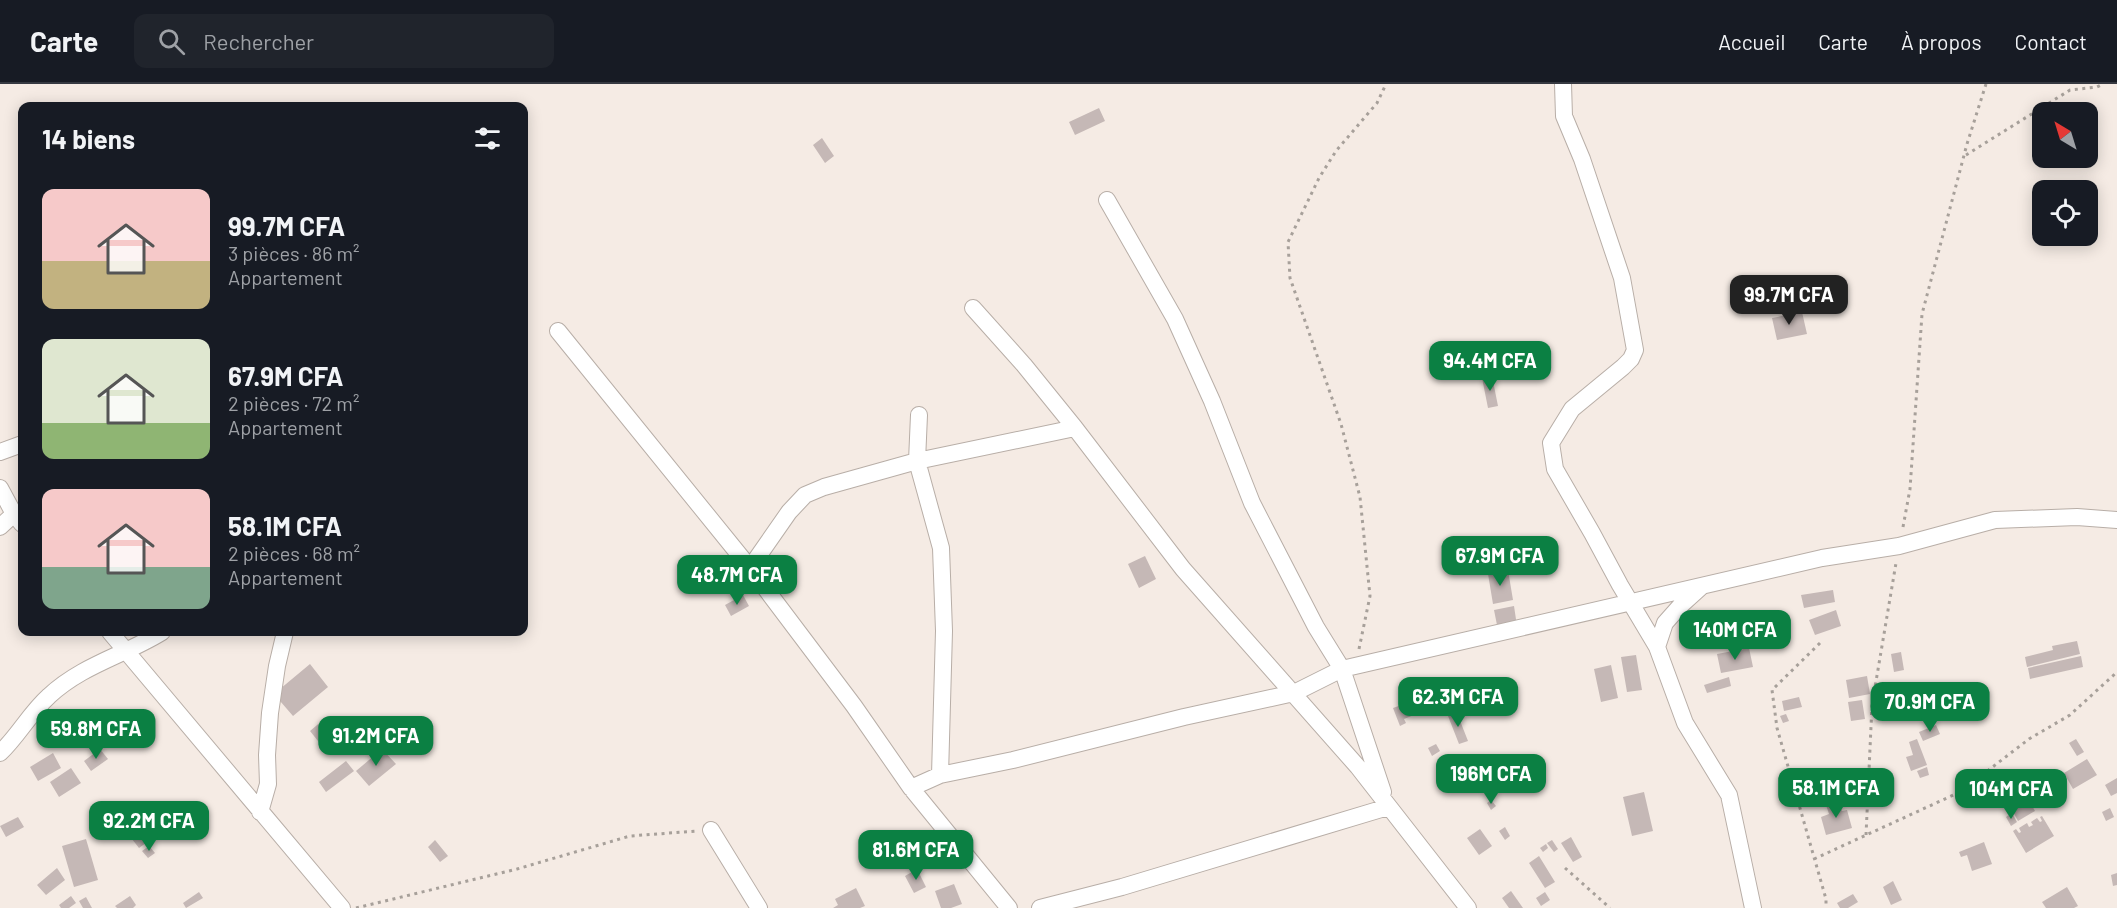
<!DOCTYPE html>
<html lang="fr">
<head>
<meta charset="utf-8">
<style>
  body { margin:0; font-family:Barlow,sans-serif; background:#20242c; color:#f1f3f6; height:100vh; display:flex; flex-direction:column; font-size:22px; white-space:nowrap }
  * { box-sizing:border-box; margin:0 }
  p { font-size:20px; color:#9ea1a6 }
  .icon { flex:none; width:33px; height:33px; fill:none; stroke:currentColor; stroke-width:2; stroke-linecap:round; stroke-linejoin:round }
  .map { position:relative; flex:1; overflow:hidden }
  .side { position:absolute; left:18px; top:18px; width:510px; height:534px; display:flex; flex-direction:column; background:#171b24; border-radius:12px; box-shadow:0 3px 15px #0003 }
  .side>* { flex:none }
  .needle { width:39px; rotate:322deg }
  .tools { position:absolute; left:2032px; top:18px; display:grid; gap:12px }
  .tools a { display:grid; place-items:center; width:66px; height:66px; border-radius:12px; background:#171b24; box-shadow:0 3px 15px #0003; font-size:30px }
  .price { position:absolute; translate:-50% -51px; padding:0 14px; border-radius:12px; background:#0b8043; color:#fff; font-size:20px; line-height:39px; filter:drop-shadow(0 2px 3px #0008) }
  .price::after { content:''; position:absolute; left:50%; top:36px; width:18px; height:14px; margin-left:-9px; background:inherit; clip-path:polygon(0 0,100% 0,50% 100%) }
  .price.on { background:#222; color:#fff }
  ul { padding:0; list-style:none }
  li { display:flex; align-items:center; gap:18px; height:150px; padding:0 24px }
  li span { display:grid; place-items:center; flex:none; width:168px; height:120px; border-radius:12px; color:#555 }
  li>.icon { margin-inline-start:auto }
  span .icon { width:72px; height:72px; fill:#fffc; stroke-width:1 }
  li b { font-size:26px }
  h2 { display:flex; justify-content:space-between; align-items:center; height:72px; padding:0 24px; font-size:26px }
  header { display:flex; align-items:center; gap:36px; box-sizing:border-box; height:84px; padding:0 30px; background:#171b24; border-bottom:2px solid #363941 }
  header strong { font-size:28px }
  nav { display:flex; gap:33px; margin-inline-start:auto; font-size:21px }
  .search { width:420px; height:54px; background:#20242c; display:flex; align-items:center; gap:15px; box-sizing:border-box; padding:0 21px; border-radius:12px; color:#9ea1a6; font-size:22px }
  .map>svg:first-child { display:block }
  .building { fill:#c5b8b6 }
  .lines { fill:none; stroke-linecap:round; stroke-linejoin:round }
  .minor-casing { stroke:#b8aea7; stroke-width:18 }
  .path { stroke:#a7a09a; stroke-width:3; stroke-dasharray:3 4.5; stroke-linecap:butt }
  .minor { stroke:#fff; stroke-width:16 }
</style>
</head>
<body>
<header>
<strong>Carte</strong>
<div class="search"><svg class="icon" aria-label="search" viewBox="0 0 24 24"><circle cx="10" cy="10" r="6"/><path d="M15 15l6 6"/></svg>Rechercher</div>
<nav><a>Accueil</a><a>Carte</a><a>À propos</a><a>Contact</a></nav>
</header>
<div class="map">
<svg width="2117" height="824" viewBox="0 0 2117 824">
  <rect width="100%" height="100%" fill="#f5ebe4"/>
  <!-- building -->
  <path class="building" d="M1099,24L1105,37L1075,51L1069,38Z
    M822,54L834,72L825,79L813,61Z
    M1802,228L1807,250L1777,256L1772,234Z
    M1492,292L1498,322L1488,324L1482,294Z
    M1145,472L1156,495L1139,504L1128,480Z
    M1508,486L1513,516L1493,520L1488,490Z
    M1833,506L1835,518L1804,524L1801,511Z
    M743,511L749,522L731,532L725,521Z
    M1514,522L1517,542L1498,546L1494,526Z
    M1836,526L1841,542L1815,551L1809,536Z
    M2077,557L2080,570L2027,583L2025,573L2053,566L2052,562Z
    M1749,564L1753,583L1721,589L1717,570Z
    M1901,568L1904,586L1894,588L1891,570Z
    M1636,571L1642,606L1627,608L1621,573Z
    M2081,572L2083,583L2030,595L2028,584Z
    M310,580L328,603L293,632L274,610Z
    M1611,581L1618,614L1601,618L1594,585Z
    M1867,592L1870,610L1849,614L1846,596Z
    M1729,593L1731,602L1707,609L1704,601Z
    M1799,613L1802,623L1784,627L1782,617Z
    M1862,616L1865,635L1851,637L1848,618Z
    M1410,618L1414,631L1404,635L1406,639L1400,642L1393,624Z
    M1457,629L1468,657L1459,660L1448,632Z
    M1786,630L1789,637L1783,639L1780,632Z
    M323,636L331,645L333,643L342,654L326,667L310,647Z
    M1936,641L1940,650L1923,657L1919,648Z
    M1917,655L1927,681L1911,687L1906,673L1913,671L1909,658Z
    M2076,655L2084,668L2077,672L2069,659Z
    M1436,660L1440,667L1432,672L1428,664Z
    M100,665L108,675L91,687L84,677Z
    M382,665L396,680L369,702L356,687Z
    M53,669L61,684L38,697L30,683Z
    M2087,675L2097,691L2073,705L2064,689Z
    M346,677L354,687L326,708L319,698Z
    M1927,683L1929,691L1920,694L1917,687Z
    M71,684L81,699L59,713L50,698Z
    M2056,688L2066,705L2057,710L2047,693Z
    M2117,694V709L2111,712L2105,701Z
    M1999,699L2008,715L1999,720L1990,704Z
    M1644,708L1653,747L1632,752L1623,713Z
    M2024,708L2035,727L2018,737L2007,717Z
    M1491,716L1496,722L1491,726L1487,719Z
    M1839,717L1842,727L1847,726L1852,744L1826,751L1821,733L1829,730L1826,721Z
    M2110,724L2114,733L2106,737L2102,728Z
    M2012,729L2017,738L2011,742L2006,733Z
    M2042,732L2054,752L2026,769L2013,747L2016,745L2019,749L2021,748L2019,744L2027,739L2029,743L2033,741L2031,738L2037,734L2040,738L2042,737L2040,733Z
    M18,733L24,743L6,753L0,742Z
    M143,738L154,753L139,764L128,750Z
    M1505,743L1510,752L1505,756L1499,747Z
    M1480,745L1492,762L1479,771L1467,754Z
    M1571,753L1582,773L1573,778L1561,759Z
    M86,755L98,796L74,803L62,762Z
    M435,756L448,772L440,778L428,763Z
    M1552,756L1558,765L1554,768L1547,759Z
    M1984,758L1992,780L1972,787L1967,771L1961,773L1959,768Z
    M1546,760L1548,764L1543,768L1540,764Z
    M149,762L155,769L148,774L142,767Z
    M1539,772L1555,798L1545,804L1529,779Z
    M57,784L65,796L46,811L37,801Z
    M917,785L926,803L914,809L905,792Z
    M2117,789V801L2113,802L2111,791Z
    M1893,797L1902,816L1891,821L1883,803Z
    M954,800L962,820L951,824H941L935,807Z
    M2067,803L2078,822L2074,824H2046L2042,818Z
    M856,804L865,822L860,824H833L838,821L835,815Z
    M1511,807L1523,824H1509L1502,814Z
    M199,808L203,814L186,824L183,819Z
    M1545,808L1550,816L1541,822L1536,814Z
    M1853,810L1858,818L1848,824H1840L1837,819Z
    M71,812L76,819L69,824H61L59,821Z
    M130,812L136,821L133,824H117L115,822Z
    M86,813L92,824H83L79,817Z"/>
  <g class="lines">
    <defs>
      <path id="minor" d="M1563,0L1564,32L1582,75L1622,194L1635,266L1631,275L1623,283L1572,325L1551,359L1555,385L1592,449L1620,501L1657,563L1685,639L1729,711L1753,824
        M1107,116L1175,235L1212,317L1252,419L1316,543L1342,585L1383,708
        M973,224L1024,281L1075,344L1183,485L1358,683L1468,824
        M558,247L750,484L854,622L911,704L1009,824
        M919,331L917,377L941,464L944,547L940,691
        M0,368L22,360
        M0,404L14,430L22,440
        M0,443L14,430
        M750,484L789,428L805,411L824,403L917,377L1075,344
        M110,548L342,824
        M1657,563L1665,539L1681,521L1702,502
        M0,669C18,652 30,629 49,612C82,581 125,571 162,548
        M911,704L940,691L1013,676L1184,633L1294,609L1342,585L1822,474L1899,462L1995,436L2077,433L2117,436
        M260,728L268,700L267,671L270,629L277,582L285,548
        M711,746L759,824
        M1040,824L1122,803L1388,723"/>
    </defs>
    <!-- minor casing -->
    <use href="#minor" class="minor-casing"/>
    <!-- path -->
    <path class="path" d="M1966,71L2070,6L2097,3L2103,0
      M1903,443L1910,405L1922,230L1967,60L1986,0
      M1820,559L1772,606L1777,644L1826,815V824
      M1359,565L1370,512L1360,413L1341,340L1290,194L1288,158L1319,94L1336,67L1377,19L1386,0
      M1866,751L1872,621L1896,479
      M1814,775L1960,708L2029,655L2070,631L2117,588
      M1565,784L1610,824
      M356,824L517,785L630,752L697,747"/>
    <!-- minor -->
    <use href="#minor" class="minor"/>
  </g>
</svg>
<div class="tools">
<a><svg class="needle" viewBox="-14 -14 28 28"><path d="M0-13l5 13h-10z" fill="#e53935"/><path d="M0 13l5-13h-10z" fill="#9ea1a6"/></svg></a>
<a><svg class="icon" aria-label="locate" viewBox="0 0 24 24"><circle cx="12" cy="12" r="6"/><path d="M12 2v4M12 18v4M2 12h4M18 12h4"/></svg></a>
</div>
<b class="price on" style="left:1789px;top:242px">99.7M CFA</b>
<b class="price" style="left:1490px;top:308px">94.4M CFA</b>
<b class="price" style="left:1500px;top:503px">67.9M CFA</b>
<b class="price" style="left:737px;top:522px">48.7M CFA</b>
<b class="price" style="left:1735px;top:577px">140M CFA</b>
<b class="price" style="left:1458px;top:644px">62.3M CFA</b>
<b class="price" style="left:1930px;top:649px">70.9M CFA</b>
<b class="price" style="left:96px;top:676px">59.8M CFA</b>
<b class="price" style="left:376px;top:683px">91.2M CFA</b>
<b class="price" style="left:1491px;top:721px">196M CFA</b>
<b class="price" style="left:1836px;top:735px">58.1M CFA</b>
<b class="price" style="left:2011px;top:736px">104M CFA</b>
<b class="price" style="left:149px;top:768px">92.2M CFA</b>
<b class="price" style="left:916px;top:797px">81.6M CFA</b>
<section class="side">
<h2>14 biens<svg class="icon" aria-label="filters" viewBox="0 0 24 24"><path d="M4 7h16M4 17h16"/><circle cx="9" cy="7" r="2"/><circle cx="15" cy="17" r="2"/></svg></h2>
<ul>
<li><span style="background:linear-gradient(#f6c9c9 60%,#c2b280 0)"><svg class="icon" aria-label="home" viewBox="0 0 24 24"><path d="M3 11l9-7 9 7M6 9v11h12V9"/></svg></span><div><b>99.7M CFA</b><p>3 pièces · 86 m²</p><p>Appartement</p></div></li>
<li><span style="background:linear-gradient(#dfe7d0 70%,#8fb573 0)"><svg class="icon" aria-label="home" viewBox="0 0 24 24"><path d="M3 11l9-7 9 7M6 9v11h12V9"/></svg></span><div><b>67.9M CFA</b><p>2 pièces · 72 m²</p><p>Appartement</p></div></li>
<li><span style="background:linear-gradient(#f6c9c9 65%,#7fa58c 0)"><svg class="icon" aria-label="home" viewBox="0 0 24 24"><path d="M3 11l9-7 9 7M6 9v11h12V9"/></svg></span><div><b>58.1M CFA</b><p>2 pièces · 68 m²</p><p>Appartement</p></div></li>
</ul>
</section>
</div>
</body>
</html>
